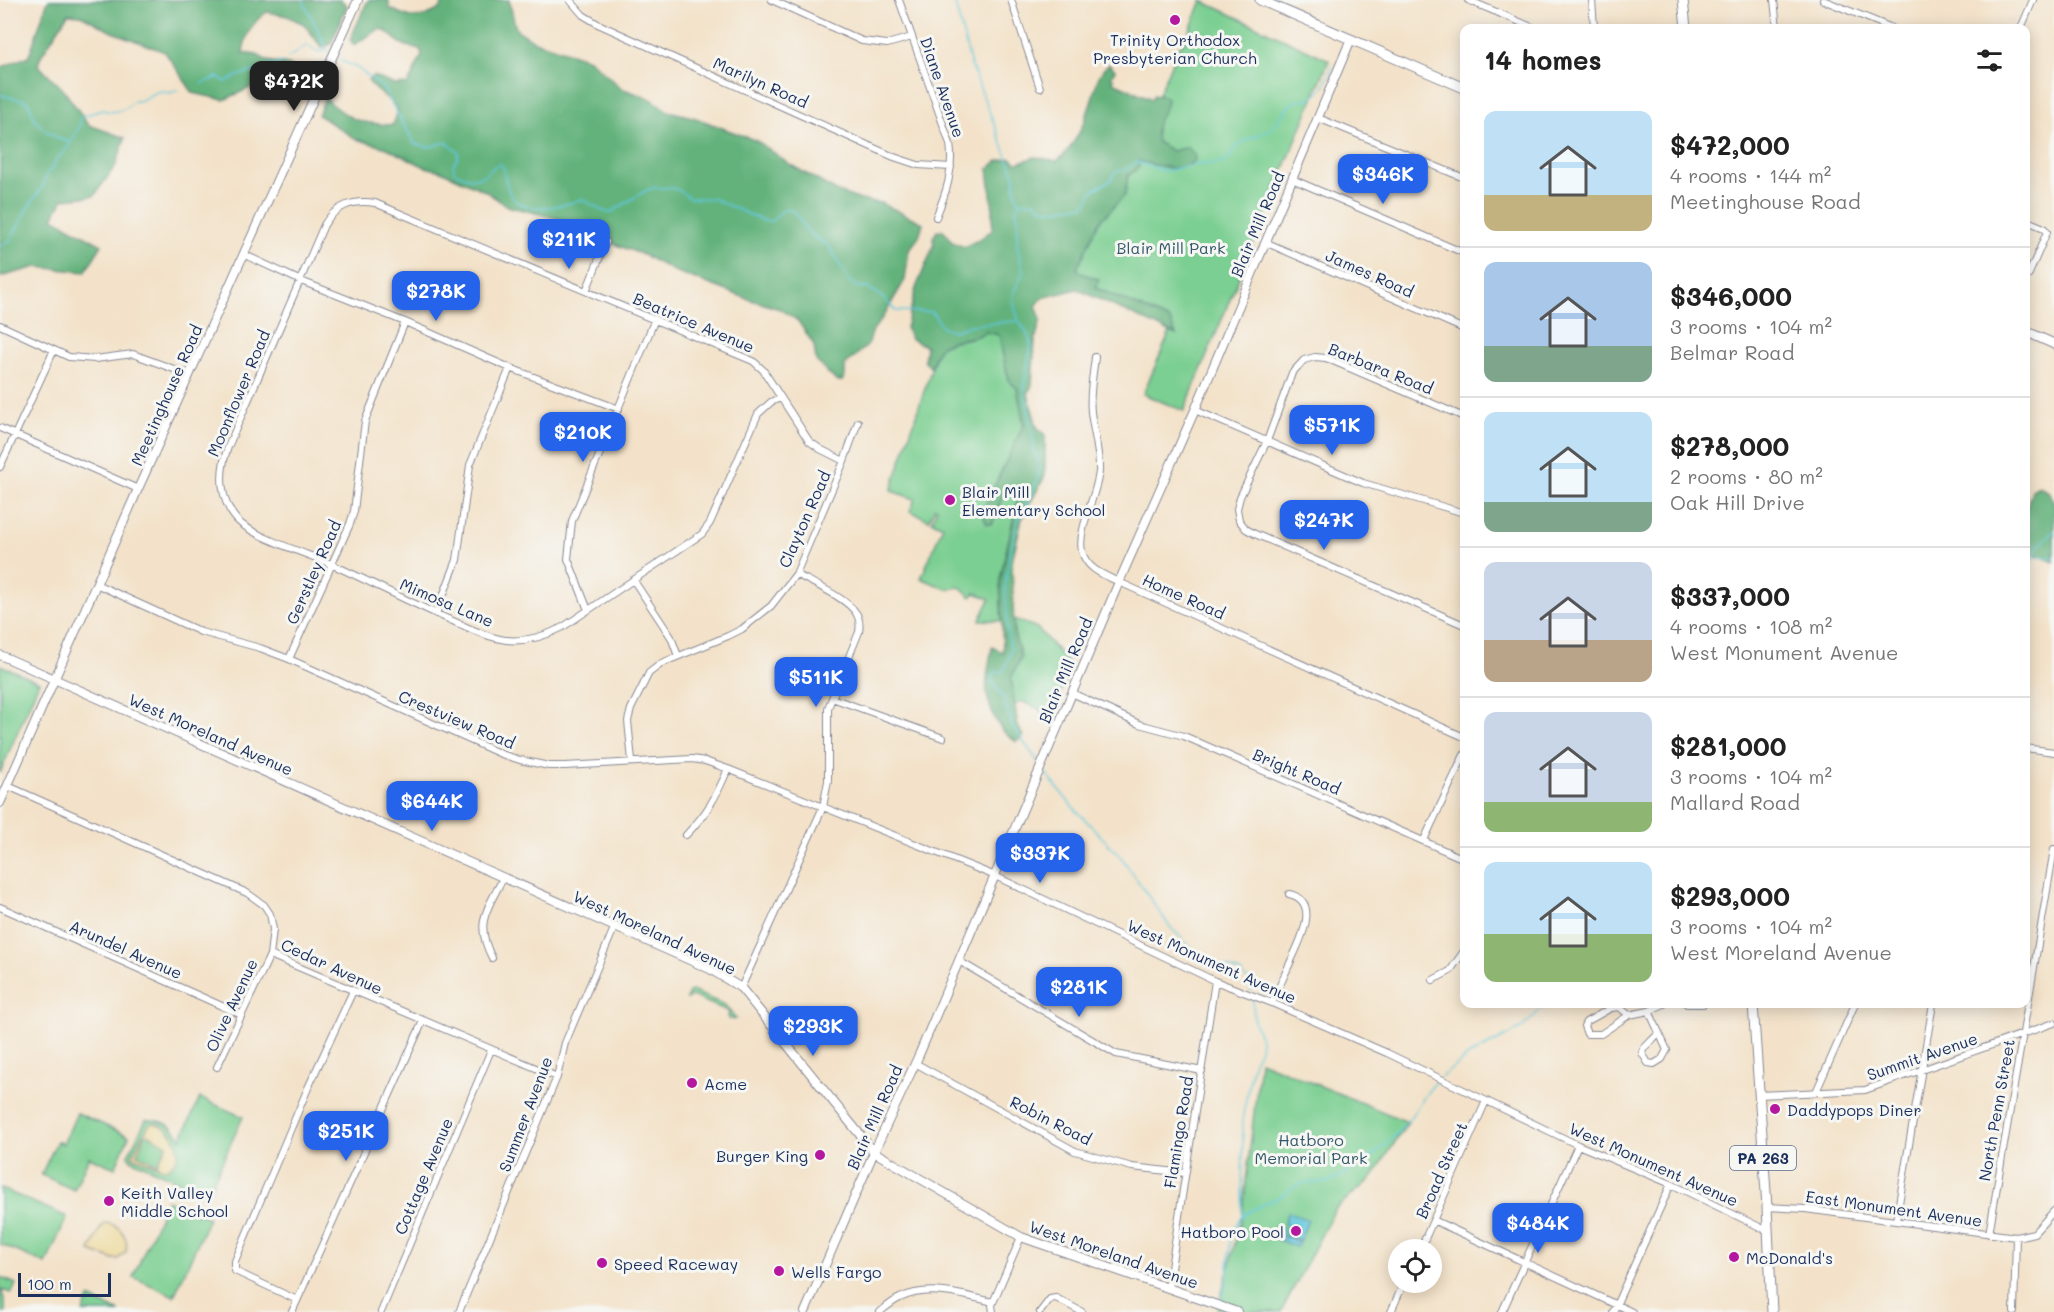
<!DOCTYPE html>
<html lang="en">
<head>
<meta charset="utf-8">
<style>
  body { margin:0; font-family:Mali,sans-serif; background:#f6f6f6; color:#222; height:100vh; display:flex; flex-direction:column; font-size:22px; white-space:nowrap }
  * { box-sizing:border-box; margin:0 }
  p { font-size:20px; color:#767676 }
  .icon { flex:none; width:33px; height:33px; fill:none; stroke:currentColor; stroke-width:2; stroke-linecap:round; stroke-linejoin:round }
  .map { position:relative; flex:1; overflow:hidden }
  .drawer { position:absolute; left:1460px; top:24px; width:570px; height:984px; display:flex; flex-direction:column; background:#fff; border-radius:12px; box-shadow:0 3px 15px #0003 }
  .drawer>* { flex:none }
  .buttons { position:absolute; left:1388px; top:1239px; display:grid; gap:12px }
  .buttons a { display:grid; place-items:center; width:54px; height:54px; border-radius:50%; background:#fff; box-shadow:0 3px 15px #0003; font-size:30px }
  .scale { position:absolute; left:18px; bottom:15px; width:93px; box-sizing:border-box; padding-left:6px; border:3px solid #1b2f5e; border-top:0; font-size:16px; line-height:21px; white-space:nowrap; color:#1b2f5e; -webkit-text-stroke:4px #f6f6f2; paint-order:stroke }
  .price { position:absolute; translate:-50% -51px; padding:0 14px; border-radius:12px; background:#2563eb; color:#fff; font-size:20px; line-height:39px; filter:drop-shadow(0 2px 3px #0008) }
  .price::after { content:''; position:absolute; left:50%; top:36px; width:18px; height:14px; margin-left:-9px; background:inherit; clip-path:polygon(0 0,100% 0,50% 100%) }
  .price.active { background:#222; color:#fff }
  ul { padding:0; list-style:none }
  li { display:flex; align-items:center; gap:18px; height:150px; padding:0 24px }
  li+li { border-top:2px solid #e0e0e0 }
  li span { display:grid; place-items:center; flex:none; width:168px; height:120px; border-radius:12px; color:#555 }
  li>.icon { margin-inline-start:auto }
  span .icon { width:72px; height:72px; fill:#fffc; stroke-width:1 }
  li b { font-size:26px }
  h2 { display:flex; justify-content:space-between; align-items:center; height:72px; padding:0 24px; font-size:26px }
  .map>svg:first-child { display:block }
  .green { fill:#7bcf92; stroke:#4b7f78; stroke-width:1.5 }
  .forest { fill:#64b27c; stroke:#40706d; stroke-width:1.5 }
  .sand { fill:#eeda9e; stroke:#84847e; stroke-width:1.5; fill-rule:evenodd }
  .water { fill:#60c8dc; stroke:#3e7c9d; stroke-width:1.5 }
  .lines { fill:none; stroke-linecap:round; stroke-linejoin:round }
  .stream { stroke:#60c8dc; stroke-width:1.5 }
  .minor-casing { stroke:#878894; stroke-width:8 }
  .tertiary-casing { stroke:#878894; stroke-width:10 }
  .secondary-casing { stroke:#878894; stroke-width:10 }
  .primary-casing { stroke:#878894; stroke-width:11 }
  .trunk-casing { stroke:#878894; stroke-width:11 }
  .minor { stroke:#fff; stroke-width:6 }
  .tertiary { stroke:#fff; stroke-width:8 }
  .secondary { stroke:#fff; stroke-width:8 }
  .primary { stroke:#fff; stroke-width:9 }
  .trunk { stroke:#fff; stroke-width:9 }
  .poi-dot { fill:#b5179e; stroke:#f6f6f2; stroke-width:2 }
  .labels { text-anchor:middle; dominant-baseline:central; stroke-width:6; stroke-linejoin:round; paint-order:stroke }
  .shield { fill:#f6f6f2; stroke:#5d6b8a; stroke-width:1.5 }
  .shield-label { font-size:15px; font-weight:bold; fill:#1b2f5e }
  .poi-label { font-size:16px; fill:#1b2f5e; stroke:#f6f6f2; text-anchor:start }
  .street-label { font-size:16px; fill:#1b2f5e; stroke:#f6f6f2 }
  .park-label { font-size:16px; fill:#33576b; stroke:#f6f6f2 }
</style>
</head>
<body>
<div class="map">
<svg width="2054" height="1312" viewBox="0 0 2054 1312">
  <rect width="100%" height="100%" fill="#f6f6f2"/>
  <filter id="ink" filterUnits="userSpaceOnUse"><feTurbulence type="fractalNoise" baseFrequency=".0167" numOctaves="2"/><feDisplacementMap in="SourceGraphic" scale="12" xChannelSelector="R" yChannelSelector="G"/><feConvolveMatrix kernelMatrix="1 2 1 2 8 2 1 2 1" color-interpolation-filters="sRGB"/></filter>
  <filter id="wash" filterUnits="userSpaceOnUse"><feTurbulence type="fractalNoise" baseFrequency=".008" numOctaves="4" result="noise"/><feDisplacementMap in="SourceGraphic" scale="24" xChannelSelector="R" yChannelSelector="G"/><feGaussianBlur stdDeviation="1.35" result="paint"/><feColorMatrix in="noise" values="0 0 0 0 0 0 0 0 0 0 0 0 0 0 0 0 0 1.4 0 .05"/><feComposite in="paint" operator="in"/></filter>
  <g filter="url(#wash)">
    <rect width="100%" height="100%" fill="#f3e2c9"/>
    <!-- green -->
    <path class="green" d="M1202,1L1329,60L1184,411L1143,394L1170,332L1086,292L1077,269L1158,96L1178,48L1185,41Z
      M986,332L999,335L1006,369L1010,382L1017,388L1024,424L985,506L984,518L998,514L1000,498L1007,487L1015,489L1018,498L1000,580L1002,621L980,620L990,599L975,593L971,597L960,587L946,589L921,578L943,526L932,521L937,508L935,507L929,520L910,511L915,499L891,491L938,349C954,336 969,343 986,332Z
      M1014,619L1037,628L1072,667L1050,717L1035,707L1021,701L1015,705L1011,678L1021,657L1014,634Z
      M0,665L39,682L0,773Z
      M692,991L725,1005L736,1019H729L728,1015L730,1012L692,996L687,999L689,992Z
      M1260,1061L1408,1122L1372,1178L1335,1209L1281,1312H1217L1242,1216Z
      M200,1098L243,1117L207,1195L130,1159L128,1155L146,1120C163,1119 173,1125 181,1139Z
      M77,1113L129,1136L115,1168L89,1157L74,1190L41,1175L57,1141L63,1144Z
      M0,1188L67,1217L46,1264L0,1244Z
      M167,1200L209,1218L174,1296L133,1277Z
      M0,1277L16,1284L12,1293L1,1290L5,1301V1312H0Z
      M89,1298L120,1312H83Z"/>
    <!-- forest -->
    <path class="forest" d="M48,0H341L347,6L331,44L322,48L304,24L287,16L267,12C252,22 245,35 243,53L257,55L268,61L288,65L318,77L312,90L301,95L281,90L267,95L252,87L224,100L193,93L165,52L110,31L81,15L68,14L41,56L38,65L62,88L89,125L125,138L116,165L94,196L63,199L53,218L102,245L85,272L37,267L0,277V68L29,56Z
      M368,0H389V8C412,20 418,21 440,9L444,0H509L516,29L534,41L589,59L621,88L651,99L668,111L693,117L757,141L791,165L838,192L861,200L881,203L923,223L919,237L909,250L905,280L883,317L873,330L868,345L845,365V376L842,381H836L816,361L814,345L798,321L780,309L751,300L674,271L641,254L578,231L560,219L507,206L485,191L441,171L425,167L387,148L356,139L318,115L325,98C351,121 358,123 393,125L398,111C391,97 375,93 368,80L374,76L395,85L408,84L422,55L420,49C411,47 403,46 396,40C389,34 388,31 379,29L354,45L350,40Z
      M1109,64L1115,70L1111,77L1114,79L1113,82L1152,99L1154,94L1158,96L1159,94L1167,98C1167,116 1152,116 1157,142L1172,151L1187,147L1194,154L1195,160C1180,176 1155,164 1138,161L1139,168L1128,176L1125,195L1099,222L1077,269L1083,274L1099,279L1096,288L1170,320L1176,335L1077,289L1042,298L1036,306L1041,319L1035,341L1032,385L1028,394L1037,427L1045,435V476L1022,518L1012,561L1014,634L1021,657L1011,678L1018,726L1023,736L1017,742C1000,733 991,714 987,695C984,684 990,660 992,647L1003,652L1000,580L1018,498L1015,489L1007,488C999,499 999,512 992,524H987L984,518L985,506L1024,424L1017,388L1010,382L1006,369L999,335L986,332C973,341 946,337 938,350C935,355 933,362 931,368L924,360L926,346L911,339L906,328L916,288L934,245L933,238L937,231L943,230L952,242L964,247L980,239L992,230L993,210L988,169L998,161L1011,158L1017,163L1035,157L1057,161C1074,148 1083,126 1090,106C1095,92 1096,73 1109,64Z
      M2039,486L2050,493L2054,504V562L2025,550V512L2032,490Z"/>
    <!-- sand -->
    <path class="sand" d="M152,1123C174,1125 190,1157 166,1169L132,1156L149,1125ZM148,1134L167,1145L157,1164L137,1154L145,1135Z
      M105,1223C120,1224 129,1237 126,1252L118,1259H112L90,1251L100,1229Z"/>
    <!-- water -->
    <path class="water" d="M1288,1212L1308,1220L1300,1240L1287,1235V1237L1299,1242L1296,1247L1272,1237L1276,1226L1282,1228L1284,1233L1282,1237L1285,1238L1289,1228L1284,1223Z"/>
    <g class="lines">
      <!-- stream -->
      <path class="stream" d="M303,0C311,18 321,34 328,52
        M954,0L971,65L1015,177L1014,187L1019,202L1016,210L1018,218L1017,244L1023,272L1014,292L1013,302L1019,321L1028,335L1031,346L1024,385L1035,453L1039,465L1038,479L1018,522L1010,552L1005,586L1008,636L1011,650L1005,668L1002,672H996L992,674L993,683L1004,698L1012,726L1039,763
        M288,58L307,45L318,52L325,51
        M339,60L356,67L382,87L415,144L429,147L447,142L459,152L457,159L453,164L454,171C461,177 475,180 483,176C490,172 492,166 500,164L503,166C505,175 505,185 510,194C522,216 564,206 582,199L603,211L610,213L645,191L653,188H671L679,190L689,198L714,199L764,221H772L783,210L787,209L793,211L810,234L829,246L849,281L856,286L870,289L881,296L896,311L932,312L942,327L954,331L971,325L1017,321
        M201,84L218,77L226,82L237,76L283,62
        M0,95L27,101C31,107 32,113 35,119C39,128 60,141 70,142
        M1020,202H1036L1040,208L1059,210L1065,207L1083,206L1089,200L1090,194L1095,189L1111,180L1116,171L1126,170L1136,162L1165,171L1192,165L1224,163C1231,158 1232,150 1238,145C1248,137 1262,136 1272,128C1281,121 1283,109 1293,103C1298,99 1305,101 1310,98C1323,94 1329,75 1333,64
        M0,246L10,241L27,209L42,188L49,170L52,169L56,160L68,147L80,126V120L83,116L102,110L110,112L123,110L135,101H140L156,92L164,91L170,93L177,90
        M2031,559L2040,556L2054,558
        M2025,571L2038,546L2054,531
        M1043,770L1072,806L1121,857L1170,927L1198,954L1216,964L1240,972L1248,980L1251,991
        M1441,1077L1468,1056L1522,1028L1546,1004
        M1242,1216L1243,1114L1253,1064L1260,1049L1261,1039L1254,1021L1253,999
        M1222,1300C1232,1275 1224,1244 1239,1220C1246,1210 1271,1202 1283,1195C1290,1191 1293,1185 1302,1183C1312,1181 1324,1185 1333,1180C1360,1166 1386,1148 1405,1124C1417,1110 1424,1093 1438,1080
        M1218,1312V1311"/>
    </g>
  </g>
  <g filter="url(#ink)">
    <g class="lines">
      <defs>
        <path id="minor" d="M570,0L583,15L598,24L894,157L918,165L951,167
          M772,0L862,41L887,44L912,37
          M899,0L950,144C954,171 946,193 936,217
          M1011,0L1040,88
          M1468,0L1534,28
          M1592,0L1594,28
          M1774,0L1777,28
          M1823,0L1892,28
          M2021,28L2033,0
          M1318,118L1464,178
          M1292,179L1464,253
          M2025,220L2044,228L2047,232L2028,276L2025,277
          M1265,242L1464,329
          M245,255L301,281L405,322L510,368L619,409
          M586,291L606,242
          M0,325L69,357L95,359L133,354L190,375
          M1095,357C1093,375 1089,394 1091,412C1093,431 1100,452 1099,471C1097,495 1077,530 1082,551C1086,569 1104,575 1119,582L1464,737
          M780,398L771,402L758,414L710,523L702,534L563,627C546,636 526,642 506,640C489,638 471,629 455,622C413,604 373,583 331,564C308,554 253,537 237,520C219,500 219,471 228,447L324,225C335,206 354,199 375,203L753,361L763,370L809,441L820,449L844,461
          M1195,410L1363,483L1464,513
          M1464,417L1326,358L1315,357L1304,360L1292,373L1267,441L1240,497L1237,509L1239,520L1246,529L1255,534L1464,625
          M0,428L138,489
          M0,467L54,350
          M634,581L671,637L678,656
          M96,584L201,632L260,648L289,659L501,754L520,760L549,766H565L692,759L705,761L728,769L993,875L1215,981L1272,1003L1387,1053L1578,1145L1671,1184L1768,1231
          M588,610L568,559L572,521L655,319
          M436,614L457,560L470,465L510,368
          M289,659L350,524L354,511L365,421L405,322
          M1072,693L1139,724L1184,736L1464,859
          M832,698L943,738
          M2025,748L2054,752
          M632,761L628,721L631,709L649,673L662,663L728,636L742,629L771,606L796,574L844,461L858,422
          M8,786L247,893L264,905L270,914L273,929L270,955L217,1067
          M686,835C708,812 716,797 728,769
          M1424,840L1464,755
          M0,907L242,1015
          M270,955L557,1077
          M492,958C474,923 487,910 503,878
          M959,961L1116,1054L1202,1071
          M1433,980L1450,971L1464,951
          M741,988L823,807L828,781V708L859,632C860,626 860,619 856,613C847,598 812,583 796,574
          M1272,1003C1278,990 1284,976 1290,963C1298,945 1323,901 1289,894
          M1687,1004H1703
          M1649,1011L1667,1050L1662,1059L1654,1064L1648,1063L1642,1053L1644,1048L1659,1033
          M1629,1015L1619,1007L1611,1008L1586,1022L1584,1026L1587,1034H1601L1629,1015L1649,1011L1664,1004
          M915,1063L1075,1151L1132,1167L1185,1173
          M1816,1092L1855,1004
          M1758,1095L1865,1090L2054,1023
          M1767,1207L1805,1209L2016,1237L2034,1233L2054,1211
          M1433,1220L1632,1312
          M1896,1221L1933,1004
          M1989,1234L2054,849
          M1420,1250L1486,1101
          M1168,1288L1215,981
          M297,1300L235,1271V1261L308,1088L353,991
          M292,1312L423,1021
          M381,1312L491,1050
          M459,1312L557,1077L565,1043L615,926
          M880,1312C886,1307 893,1301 900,1298C929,1284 964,1295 993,1302
          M993,1312L992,1305L1021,1237
          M1040,1312L1050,1299L1056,1298L1082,1312
          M1391,1312L1404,1282
          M1502,1312L1578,1145
          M1613,1312L1671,1184
          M2014,1312L2016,1237"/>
        <path id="tertiary" d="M0,655L710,969L741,988L874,1152L1021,1237L1237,1312
          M0,803L138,489L358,0"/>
        <path id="secondary" d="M805,1312L874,1152L919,1055L1119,582L1195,410L1351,39"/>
        <path id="primary" d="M1260,0L1464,88
          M2025,331L2054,344"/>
        <path id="trunk" d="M1683,0L1686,28
          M1753,1004L1767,1207L1772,1312"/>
      </defs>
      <!-- minor casing -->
      <use href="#minor" class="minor-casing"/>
      <!-- tertiary casing -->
      <use href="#tertiary" class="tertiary-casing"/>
      <!-- secondary casing -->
      <use href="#secondary" class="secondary-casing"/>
      <!-- primary casing -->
      <use href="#primary" class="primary-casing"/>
      <!-- trunk casing -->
      <use href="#trunk" class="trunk-casing"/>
      <!-- minor -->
      <use href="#minor" class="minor"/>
      <!-- tertiary -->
      <use href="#tertiary" class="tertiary"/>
      <!-- secondary -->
      <use href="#secondary" class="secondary"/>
      <!-- primary -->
      <use href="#primary" class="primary"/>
      <!-- trunk -->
      <use href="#trunk" class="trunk"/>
    </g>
  </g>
  <!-- markers -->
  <g class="poi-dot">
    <circle cx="1175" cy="20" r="6"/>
    <circle cx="950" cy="500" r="6"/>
    <circle cx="692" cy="1083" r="6"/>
    <circle cx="1775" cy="1109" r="6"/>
    <circle cx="820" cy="1155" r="6"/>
    <circle cx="109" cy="1201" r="6"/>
    <circle cx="1296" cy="1231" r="6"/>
    <circle cx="1734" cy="1257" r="6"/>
    <circle cx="602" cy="1263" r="6"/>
    <circle cx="779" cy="1271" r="6"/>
  </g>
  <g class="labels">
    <!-- shield labels -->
    <rect class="shield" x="1730" y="1146" width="66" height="24" rx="4.5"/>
    <g class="shield-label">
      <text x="1763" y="1158">PA 263</text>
    </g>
    <!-- poi labels -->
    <g class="poi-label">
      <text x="1175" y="39" text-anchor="middle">Trinity Orthodox<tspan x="1175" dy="18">Presbyterian Church</tspan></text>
      <text x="962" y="491">Blair Mill<tspan x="962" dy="18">Elementary School</tspan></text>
      <text x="704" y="1083">Acme</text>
      <text x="1787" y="1109">Daddypops Diner</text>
      <text x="808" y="1155" text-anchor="end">Burger King</text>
      <text x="121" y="1192">Keith Valley<tspan x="121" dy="18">Middle School</tspan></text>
      <text x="1284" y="1231" text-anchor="end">Hatboro Pool</text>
      <text x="1746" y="1257">McDonald's</text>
      <text x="614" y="1263">Speed Raceway</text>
      <text x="791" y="1271">Wells Fargo</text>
    </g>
    <!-- street labels -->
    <g class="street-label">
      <text transform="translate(761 82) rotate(24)">Marilyn Road</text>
      <text transform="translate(943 87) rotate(71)">Diane Avenue</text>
      <text transform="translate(1257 224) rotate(-67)">Blair Mill Road</text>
      <text transform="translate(1370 273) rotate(24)">James Road</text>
      <text transform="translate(694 322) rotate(23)">Beatrice Avenue</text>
      <text transform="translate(1381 368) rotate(22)">Barbara Road</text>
      <text transform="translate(238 393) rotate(-67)">Moonflower Road</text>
      <text transform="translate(166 395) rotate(-66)">Meetinghouse Road</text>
      <text transform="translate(804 519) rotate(-66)">Clayton Road</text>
      <text transform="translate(313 572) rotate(-66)">Gerstley Road</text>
      <text transform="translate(1184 596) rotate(24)">Home Road</text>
      <text transform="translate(447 602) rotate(23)">Mimosa Lane</text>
      <text transform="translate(1065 670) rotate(-67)">Blair Mill Road</text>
      <text transform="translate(457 719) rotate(23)">Crestview Road</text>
      <text transform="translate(211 734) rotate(24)">West Moreland Avenue</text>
      <text transform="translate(1297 771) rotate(23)">Bright Road</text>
      <text transform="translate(655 932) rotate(25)">West Moreland Avenue</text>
      <text transform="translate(126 949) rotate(24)">Arundel Avenue</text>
      <text transform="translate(1212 961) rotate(24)">West Monument Avenue</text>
      <text transform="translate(332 966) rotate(25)">Cedar Avenue</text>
      <text transform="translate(231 1005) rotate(-65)">Olive Avenue</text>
      <text transform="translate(1922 1056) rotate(-19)">Summit Avenue</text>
      <text transform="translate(1996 1110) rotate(-80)">North Penn Street</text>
      <text transform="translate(525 1114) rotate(-69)">Summer Avenue</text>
      <text transform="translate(874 1117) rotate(-66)">Blair Mill Road</text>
      <text transform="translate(1051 1120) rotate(27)">Robin Road</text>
      <text transform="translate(1178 1132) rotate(-81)">Flamingo Road</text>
      <text transform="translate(1654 1164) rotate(24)">West Monument Avenue</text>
      <text transform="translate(1441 1170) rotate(-66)">Broad Street</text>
      <text transform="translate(423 1176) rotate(-67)">Cottage Avenue</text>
      <text transform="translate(1894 1208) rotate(8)">East Monument Avenue</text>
      <text transform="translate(1114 1254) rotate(19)">West Moreland Avenue</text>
    </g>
    <!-- park labels -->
    <g class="park-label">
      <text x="1171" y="247">Blair Mill Park</text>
      <text x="1311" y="1139">Hatboro<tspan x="1311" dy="18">Memorial Park</tspan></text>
    </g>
  </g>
</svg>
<div class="buttons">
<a><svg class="icon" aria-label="locate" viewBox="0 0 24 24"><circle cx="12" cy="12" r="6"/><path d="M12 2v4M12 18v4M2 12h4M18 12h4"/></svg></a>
</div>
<div class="scale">100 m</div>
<b class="price active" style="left:294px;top:112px">$472K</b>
<b class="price" style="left:1383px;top:205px">$346K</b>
<b class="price" style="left:569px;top:270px">$211K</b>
<b class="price" style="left:436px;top:322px">$278K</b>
<b class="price" style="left:1332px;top:456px">$571K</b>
<b class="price" style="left:583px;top:463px">$210K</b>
<b class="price" style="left:1324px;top:551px">$247K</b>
<b class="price" style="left:816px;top:708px">$511K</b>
<b class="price" style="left:432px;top:832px">$644K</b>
<b class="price" style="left:1040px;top:884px">$337K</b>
<b class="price" style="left:1079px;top:1018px">$281K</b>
<b class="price" style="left:813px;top:1057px">$293K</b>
<b class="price" style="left:346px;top:1162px">$251K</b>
<b class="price" style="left:1538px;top:1254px">$484K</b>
<section class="drawer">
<h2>14 homes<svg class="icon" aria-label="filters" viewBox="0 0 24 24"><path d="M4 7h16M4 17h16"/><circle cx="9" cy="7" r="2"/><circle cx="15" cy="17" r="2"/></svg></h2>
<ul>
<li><span style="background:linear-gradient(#bfe0f5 70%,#c2b280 0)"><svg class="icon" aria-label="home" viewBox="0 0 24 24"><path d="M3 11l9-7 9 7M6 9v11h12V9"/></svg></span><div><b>$472,000</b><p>4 rooms · 144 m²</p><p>Meetinghouse Road</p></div></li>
<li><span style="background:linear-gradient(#a9c7e8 70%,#7fa58c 0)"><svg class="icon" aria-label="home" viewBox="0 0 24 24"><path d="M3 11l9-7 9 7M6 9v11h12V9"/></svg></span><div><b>$346,000</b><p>3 rooms · 104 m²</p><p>Belmar Road</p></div></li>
<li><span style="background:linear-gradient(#bfe0f5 75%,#7fa58c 0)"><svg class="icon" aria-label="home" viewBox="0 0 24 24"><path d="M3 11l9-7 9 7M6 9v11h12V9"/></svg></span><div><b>$278,000</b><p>2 rooms · 80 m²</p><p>Oak Hill Drive</p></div></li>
<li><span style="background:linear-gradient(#c9d6e8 65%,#b9a48a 0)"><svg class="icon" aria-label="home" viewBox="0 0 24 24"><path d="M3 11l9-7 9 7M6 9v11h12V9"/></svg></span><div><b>$337,000</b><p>4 rooms · 108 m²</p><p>West Monument Avenue</p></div></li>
<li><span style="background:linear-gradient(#c9d6e8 75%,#8fb573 0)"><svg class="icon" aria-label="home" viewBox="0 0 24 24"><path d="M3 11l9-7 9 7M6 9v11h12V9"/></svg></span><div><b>$281,000</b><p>3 rooms · 104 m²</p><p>Mallard Road</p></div></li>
<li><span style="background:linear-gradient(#bfe0f5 60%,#8fb573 0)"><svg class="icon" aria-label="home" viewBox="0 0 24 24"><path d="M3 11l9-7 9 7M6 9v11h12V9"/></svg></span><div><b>$293,000</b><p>3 rooms · 104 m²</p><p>West Moreland Avenue</p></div></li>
</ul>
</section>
</div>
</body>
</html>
